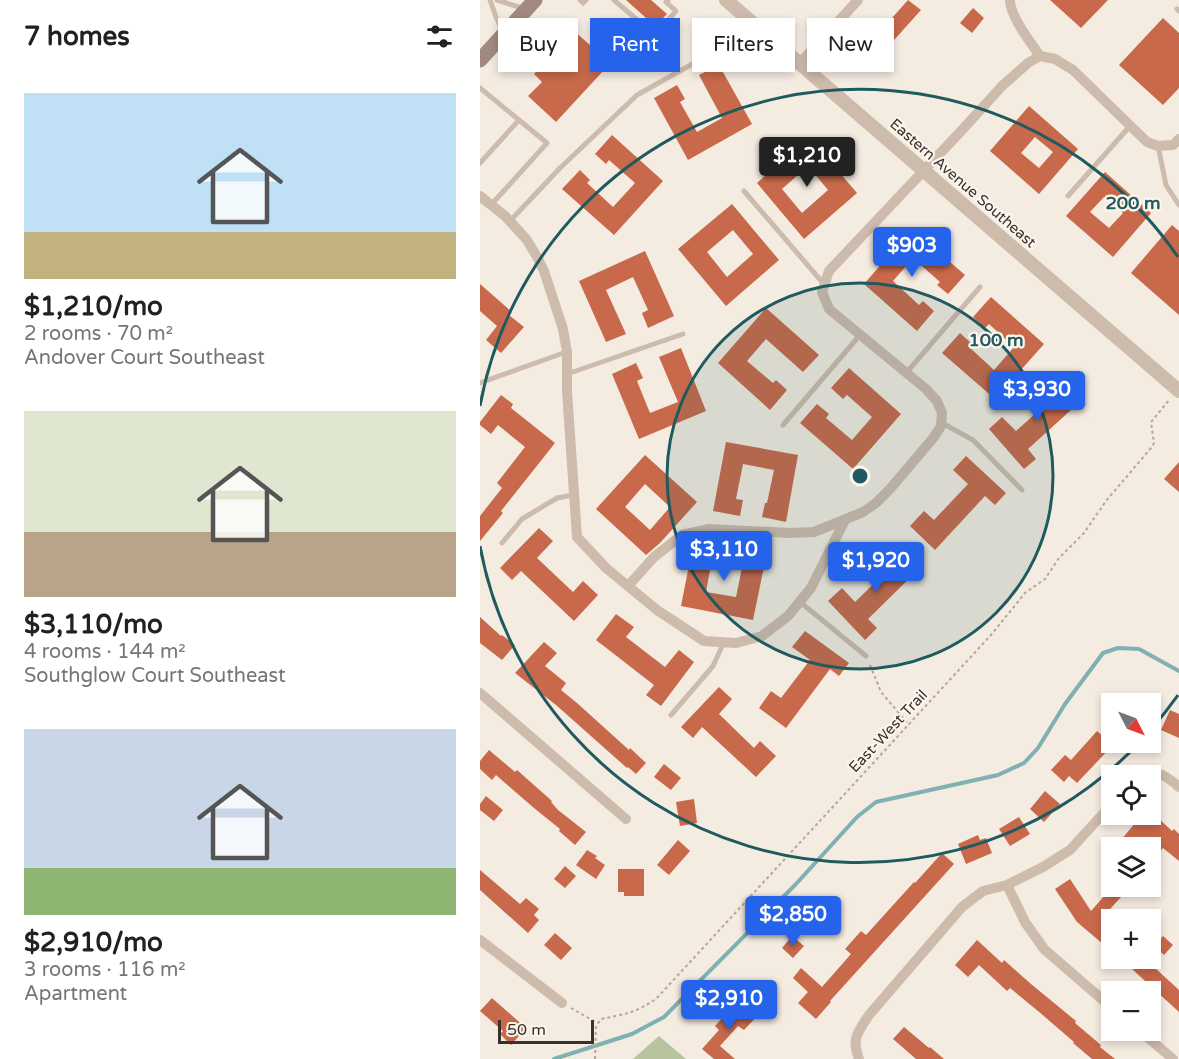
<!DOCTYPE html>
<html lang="en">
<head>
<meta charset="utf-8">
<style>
  body { margin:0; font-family:"Varela Round",sans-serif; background:#f6f6f6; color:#202124; height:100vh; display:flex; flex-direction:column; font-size:22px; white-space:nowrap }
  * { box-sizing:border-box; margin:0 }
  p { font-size:20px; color:#757577 }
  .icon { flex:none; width:33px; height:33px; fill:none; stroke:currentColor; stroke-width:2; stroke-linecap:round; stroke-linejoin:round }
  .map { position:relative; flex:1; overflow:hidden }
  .drawer { display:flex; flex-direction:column; background:#fff; width:480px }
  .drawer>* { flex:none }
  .guide { position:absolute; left:18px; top:18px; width:570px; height:54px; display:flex; gap:12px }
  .needle { width:39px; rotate:132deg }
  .fabs { position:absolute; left:621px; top:693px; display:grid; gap:12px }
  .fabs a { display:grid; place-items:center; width:60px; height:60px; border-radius:0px; background:#fff; box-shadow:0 3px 9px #0003; font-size:30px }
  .scale { position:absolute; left:18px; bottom:15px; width:96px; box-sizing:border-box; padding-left:6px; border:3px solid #3b302b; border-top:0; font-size:16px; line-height:21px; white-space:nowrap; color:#3b302b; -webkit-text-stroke:4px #fbf5ee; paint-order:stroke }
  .price { position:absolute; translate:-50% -51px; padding:0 14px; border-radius:6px; background:#2563eb; color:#fff; font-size:20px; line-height:39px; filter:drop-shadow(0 2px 3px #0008) }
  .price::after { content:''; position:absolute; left:50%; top:36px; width:18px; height:14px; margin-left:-9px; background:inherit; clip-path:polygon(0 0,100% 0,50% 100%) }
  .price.current { background:#222; color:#fff }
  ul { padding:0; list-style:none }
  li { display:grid; align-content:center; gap:12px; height:318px; padding:0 24px }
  li span { display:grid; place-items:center; height:186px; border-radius:0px; color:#555 }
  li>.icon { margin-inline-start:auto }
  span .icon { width:108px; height:108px; fill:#fffc; stroke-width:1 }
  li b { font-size:26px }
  h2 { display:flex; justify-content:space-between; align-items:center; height:72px; padding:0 24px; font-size:26px }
  .chip { padding:0 21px; border-radius:0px; background:#fff; box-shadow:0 3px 9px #0003; font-size:21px; line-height:54px }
  .chip.current { background:#2563eb; color:#fff }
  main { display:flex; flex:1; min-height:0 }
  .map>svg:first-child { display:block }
  .green { fill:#b8c4a0 }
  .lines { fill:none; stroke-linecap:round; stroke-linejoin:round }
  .stream { stroke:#7fb0b2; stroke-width:4 }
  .building { fill:#c8694b; fill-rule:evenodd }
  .path { stroke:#b9a596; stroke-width:2; stroke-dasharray:3 3; stroke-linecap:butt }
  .service { stroke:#cdbbac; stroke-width:5 }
  .minor { stroke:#cdbbac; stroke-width:10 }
  .tertiary { stroke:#cdbbac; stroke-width:14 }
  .secondary { stroke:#a18a7d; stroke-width:15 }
  .ring { fill:none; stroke:#1f5a5e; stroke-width:3 }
  .labels { text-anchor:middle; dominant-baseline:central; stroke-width:4.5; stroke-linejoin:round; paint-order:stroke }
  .street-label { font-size:15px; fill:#3b302b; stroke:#fbf5ee }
  .centre { fill:#1f5a5e; stroke:#fbf5ee; stroke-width:3 }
  .ring-label { font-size:18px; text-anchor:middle; font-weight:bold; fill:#1f5a5e; stroke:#fbf5ee; stroke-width:4.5; stroke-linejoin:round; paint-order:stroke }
</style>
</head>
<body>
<main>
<section class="drawer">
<h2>7 homes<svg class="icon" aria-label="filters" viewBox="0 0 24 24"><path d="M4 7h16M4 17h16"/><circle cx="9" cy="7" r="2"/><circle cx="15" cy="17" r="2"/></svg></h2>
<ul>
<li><span style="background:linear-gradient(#bfe0f5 75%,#c2b280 0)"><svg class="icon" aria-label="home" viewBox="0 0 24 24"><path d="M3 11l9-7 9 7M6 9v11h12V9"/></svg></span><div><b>$1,210/mo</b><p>2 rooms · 70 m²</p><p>Andover Court Southeast</p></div></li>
<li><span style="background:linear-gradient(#dfe7d0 65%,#b9a48a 0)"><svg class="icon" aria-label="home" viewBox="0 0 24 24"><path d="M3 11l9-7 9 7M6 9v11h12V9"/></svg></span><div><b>$3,110/mo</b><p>4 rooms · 144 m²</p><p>Southglow Court Southeast</p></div></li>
<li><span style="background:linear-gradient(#c9d6e8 75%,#8fb573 0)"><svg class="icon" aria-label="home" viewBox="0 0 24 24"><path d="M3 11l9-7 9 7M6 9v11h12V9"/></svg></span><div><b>$2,910/mo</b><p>3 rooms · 116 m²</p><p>Apartment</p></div></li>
</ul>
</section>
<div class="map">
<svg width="699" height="1059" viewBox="0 0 699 1059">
  <rect width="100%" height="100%" fill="#f4ebe1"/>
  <!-- green -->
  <path class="green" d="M179,1036L206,1059H153Z"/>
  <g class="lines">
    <!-- stream -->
    <path class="stream" d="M74,1059L152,1034L184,1017L316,884L377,817L396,802L518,775L544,763L558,748L585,704L623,653L638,648L659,649L699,671"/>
  </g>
  <!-- building -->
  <path class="building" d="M146,0H171L187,14L175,26Z
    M428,0L441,10L389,68L377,57Z
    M570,0H628L601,28Z
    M493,8L504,18L492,33L480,23Z
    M683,18L699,33V88L683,105L639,65Z
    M128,23L163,53L150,68L136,57L76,122L48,96L62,82L54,74L94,31L110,45Z
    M239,65L272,124L208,160L174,98L197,85L205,99L200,102L217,132L242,118L219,75Z
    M549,106L598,149L559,194L510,151ZM555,137L573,152L559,168L541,153Z
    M132,135L183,181L134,235L82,189L100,170L110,180L107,183L133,207L155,183L129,160L126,164L115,154Z
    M329,137L377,193L324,239L277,183ZM328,166L348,190L322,213L302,189Z
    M625,172L671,213L633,257L586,216ZM624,197L643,213L629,228L610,212Z
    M252,204L299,260L246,306L198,249ZM253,230L273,254L247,277L227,252Z
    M692,225L699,231V315L651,273Z
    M432,229L485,275L468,294L457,285L460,282L433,258L413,281L439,305L443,301L454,311L437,331L384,284Z
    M165,251L194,316L168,328L162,313L168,310L153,277L126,290L146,334L126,342L99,281Z
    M0,284L32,312L29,315L44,327L21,353L6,340L17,326L0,311Z
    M511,297L564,344L515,399L462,353L480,333L491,343L488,346L514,370L534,347L509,324L505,328L493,317Z
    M286,308L339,355L323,372L286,339L267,361L293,383L296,380L307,390L290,410L238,363Z
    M201,348L226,411L159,439L132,374L156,363L163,378L157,381L170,413L198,402L179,357Z
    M369,368L421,414L373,469L320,423L337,404L349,414L346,418L372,440L392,417L367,395L363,399L351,388Z
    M580,375L602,400L548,449L556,459L544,469L509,429L522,417L536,431L573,398L564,389Z
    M21,395L33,404L31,408L75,443L21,511L23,513L0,541V516L22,488L17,483L45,447L18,425L11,434L0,425V422Z
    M246,442L318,455L306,522L282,517L285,503H287L294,470L263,464L256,499L263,500L260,516L233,511Z
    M165,455L217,502L180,543L166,555L116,509ZM165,484L190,507L170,530L145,507Z
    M486,456L526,493L515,505L505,496L455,550L430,526L444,511L454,520L488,484L473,470Z
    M699,462V492L684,479Z
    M59,528L73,541L57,558L93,592L103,581L118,595L94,621L41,571L32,580L20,568Z
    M214,540L238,545L235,559H232L226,592L256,597L263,563L256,562L259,546L287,552L273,620L201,606Z
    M417,544L440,568L388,619L397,628L385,640L348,601L362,588L375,602L410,568L402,558Z
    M136,614L154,627L146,637L185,667L199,650L214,662L181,706L166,695L174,685L116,640Z
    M0,617L21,636L22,635L35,645L22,660L0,643Z
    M325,631L369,663L359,676L350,669L306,728L279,708L291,691L301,698L330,660L312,647Z
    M64,642L77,653L65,666L86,683L81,690L97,703L149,750L150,748L166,763L156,774L148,767L147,768L76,705L35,673Z
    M239,687L252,699L239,714L274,748L280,741L296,756L276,777L222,727L213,738L201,727Z
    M690,710L699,714V738L681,730Z
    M617,731L633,745L597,783L589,776L584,782L571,770L585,755L591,760Z
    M9,750L35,772L37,770L72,801L71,802L78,810L106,832L95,845L79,831L80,829L54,808L16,775L12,780L0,769V761Z
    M184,764L201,778L191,790L174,777Z
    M565,791L580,804L564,822L550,809Z
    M6,796L23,810L14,821L0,810V804Z
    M214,799L217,823L200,826L196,802Z
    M663,814H674L692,831L694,829L699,834V861L683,848L670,863V848H634Z
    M539,817L550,834L530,846L519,829Z
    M498,835L500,840L506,838L512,853L486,864L478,844Z
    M198,840L210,851L189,875L177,865Z
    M107,850L117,856L115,858L125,865L116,879L96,865Z
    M462,853L474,864L350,1001L351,1002L336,1019L318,1003L328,992L313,978L321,968L342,987L371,954L365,949L381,931L386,935L434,882L435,883Z
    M85,866L96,876L85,888L74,879Z
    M138,869H164V896H144V892H138Z
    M0,870L40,904L46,898L59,909L54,915L59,920L48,933L0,890Z
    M590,879L611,911L632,887L642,896L621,919L632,928V934L623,944L597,922L575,889Z
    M75,933L92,948L81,960L64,945Z
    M312,936L324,946L313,958L302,948Z
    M683,936L693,945L684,955L674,946Z
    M497,940L522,963L524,960L551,984L596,1021L595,1023L621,1045L620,1047L635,1059H612L593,1043L594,1042L558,1011L530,988L527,991L499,965L488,977L475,965Z
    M640,958H681L674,967L699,990V1012Z
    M12,998L46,1028L31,1045L20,1034L23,1031L0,1011Z
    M255,1004L260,1009L264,1004L277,1016L264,1030L258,1026L240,1046L255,1059H234L222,1049L239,1030L235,1026Z
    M424,1027L449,1048L450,1047L464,1059H436L413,1039Z"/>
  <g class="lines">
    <!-- path -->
    <path class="path" d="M390,665L401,692L429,725
      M91,1008L117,1023
      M115,1059L116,1026L121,1019C146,1014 155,1013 176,999L511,635L545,593L565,579L579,558L604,533L626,501L671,448L674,443L671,422L690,399"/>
    <!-- service -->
    <path class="service" d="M10,0L16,17L23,32
      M17,0L45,9
      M100,0L103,3L106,0
      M134,0L175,35L196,11L186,2L188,0
      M697,9L699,11
      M0,88L67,143L11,205
      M678,146L686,185L699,205
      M0,163L39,120
      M264,191L343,283
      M588,196L650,126
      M30,221L80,168L157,95L232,53
      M427,372L500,287
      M87,374L203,334
      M0,383L86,352
      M462,423L493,440L542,490
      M303,425L380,335
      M22,543L42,519L77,498L93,495
      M320,602L386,656
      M191,715L233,666L244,642"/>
    <!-- minor -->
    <path class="minor" d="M530,0C530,16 551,43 560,56
      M319,64L378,0
      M0,196L25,216L37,229L47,240L57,257L64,271L83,329L87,352V391L97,537L126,568L177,610L224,641L256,643L282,636L308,616L331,588L365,520
      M148,586L174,557L202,535L229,529L310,533L334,532L383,512L396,503L410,489L454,437L461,426L462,413L457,401L446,389L349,309L342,292L349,271L483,129L522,86L548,63L560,56L575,59L593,70L667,142L678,146L693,145L699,139
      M0,693L146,819
      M662,776C675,767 689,778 699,787
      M527,885L545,922L564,949L632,1008
      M0,940L82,1003
      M659,1030L693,1059
      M379,1059C371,1039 378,1032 389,1015L482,907L503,891L527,885L563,867L590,850L632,804"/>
    <!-- tertiary -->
    <path class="tertiary" d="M246,0L699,391"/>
    <!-- secondary -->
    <path class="secondary" d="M0,60L55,0"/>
  </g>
  <!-- distance rings -->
  <circle cx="380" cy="476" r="193" fill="#1f5a5e" fill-opacity=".12"/>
  <g class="ring">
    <circle cx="380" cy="476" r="193"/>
    <path d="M698 695A386 386 0 0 1 671 729M658 744A386 386 0 0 1 0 546M0 406A386 386 0 0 1 698 257"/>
  </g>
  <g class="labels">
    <!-- street labels -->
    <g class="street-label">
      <text transform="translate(483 183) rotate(41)">Eastern Avenue Southeast</text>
      <text transform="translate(408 731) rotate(-47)">East-West Trail</text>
    </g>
  </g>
  <circle cx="380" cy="476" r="9" class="centre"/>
  <g class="ring-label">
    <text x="653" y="209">200 m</text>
    <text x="516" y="346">100 m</text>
  </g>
</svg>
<div class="fabs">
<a><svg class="needle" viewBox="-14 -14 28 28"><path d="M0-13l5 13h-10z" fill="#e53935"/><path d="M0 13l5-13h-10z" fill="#757577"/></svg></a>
<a><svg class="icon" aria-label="locate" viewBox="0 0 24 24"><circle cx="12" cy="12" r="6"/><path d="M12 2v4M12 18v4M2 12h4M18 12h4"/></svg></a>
<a><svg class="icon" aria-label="layers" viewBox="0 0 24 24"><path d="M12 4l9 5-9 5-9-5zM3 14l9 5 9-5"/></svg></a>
<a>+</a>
<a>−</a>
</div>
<div class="scale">50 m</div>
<b class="price current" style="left:327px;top:188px">$1,210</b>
<b class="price" style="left:432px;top:278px">$903</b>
<b class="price" style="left:557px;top:422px">$3,930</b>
<b class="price" style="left:244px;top:582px">$3,110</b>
<b class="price" style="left:396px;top:593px">$1,920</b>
<b class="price" style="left:313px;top:947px">$2,850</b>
<b class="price" style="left:249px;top:1031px">$2,910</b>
<div class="guide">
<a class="chip">Buy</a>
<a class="chip current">Rent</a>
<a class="chip">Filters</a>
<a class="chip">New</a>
</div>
</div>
</main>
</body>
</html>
